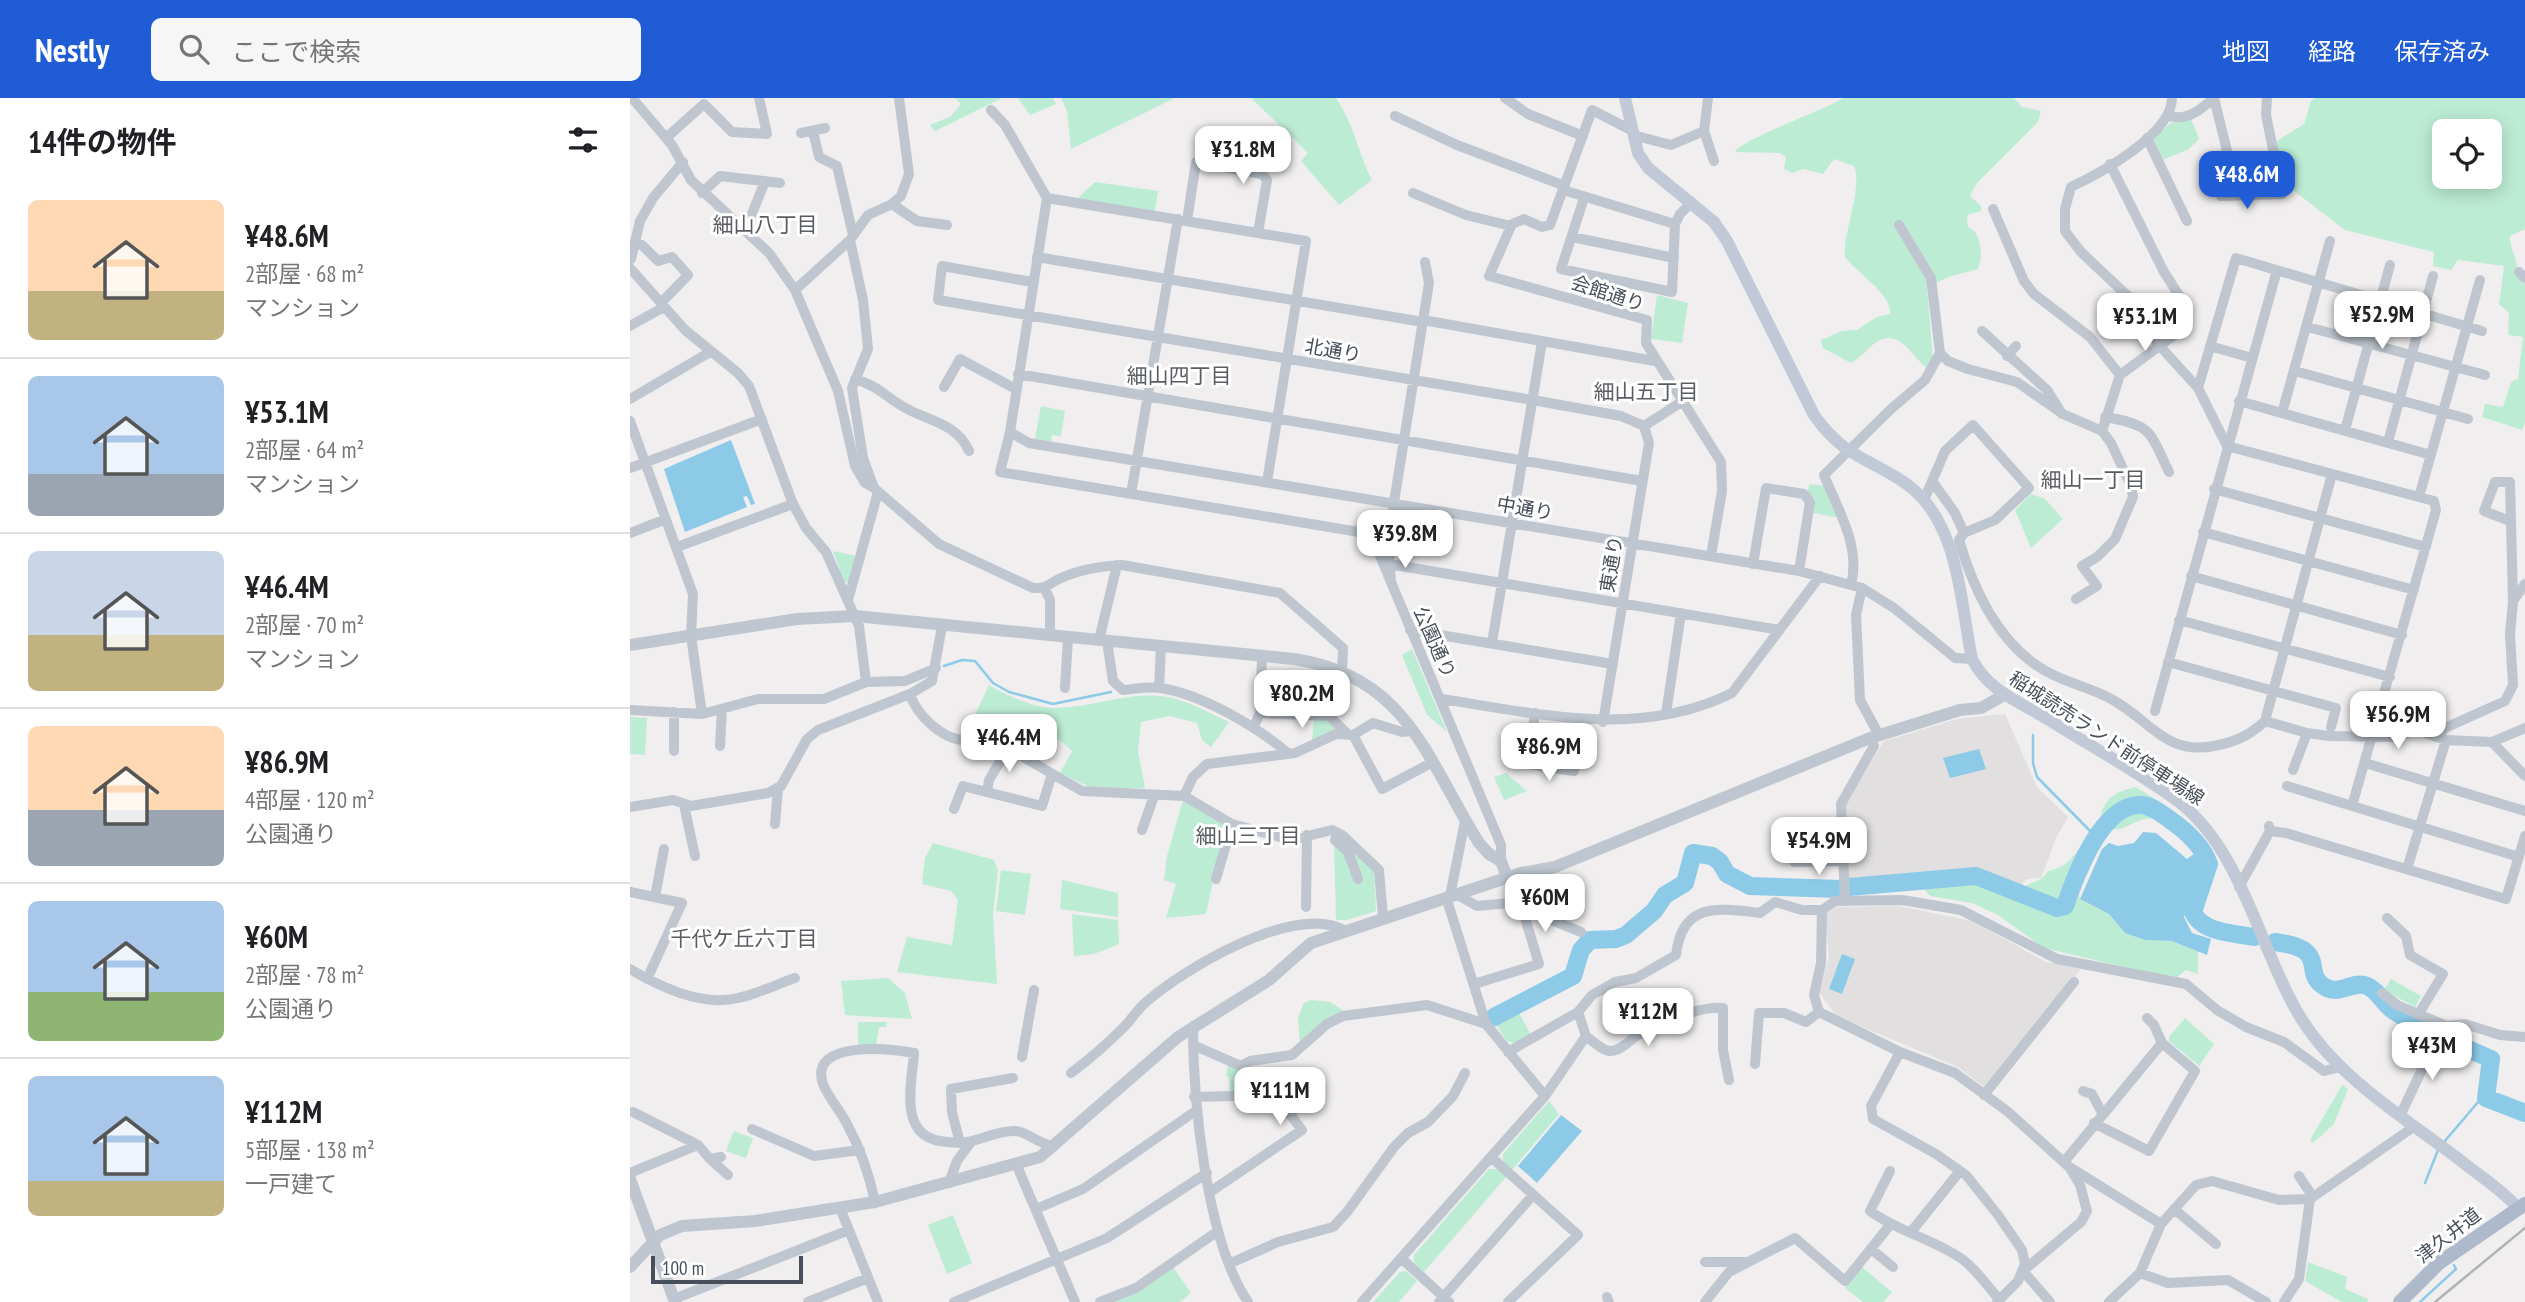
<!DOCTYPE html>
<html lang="ja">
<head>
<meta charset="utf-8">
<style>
  body { margin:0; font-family:"PT Sans Narrow","Noto Sans JP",sans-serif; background:#f6f6f6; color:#202124; height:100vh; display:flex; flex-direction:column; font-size:26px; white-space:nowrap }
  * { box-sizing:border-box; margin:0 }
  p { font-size:23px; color:#757577 }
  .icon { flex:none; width:38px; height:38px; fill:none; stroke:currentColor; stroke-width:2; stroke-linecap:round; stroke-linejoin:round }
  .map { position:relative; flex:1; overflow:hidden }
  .sheet { display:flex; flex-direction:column; background:#fff; width:630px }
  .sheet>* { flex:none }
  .controls { position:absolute; left:1802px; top:21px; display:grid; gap:14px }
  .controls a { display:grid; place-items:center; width:70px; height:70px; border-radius:10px; background:#fff; box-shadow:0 4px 18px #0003; font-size:35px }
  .scale { position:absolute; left:21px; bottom:18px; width:152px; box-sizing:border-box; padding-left:7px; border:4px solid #474f5a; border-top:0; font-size:19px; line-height:24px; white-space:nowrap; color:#474f5a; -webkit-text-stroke:5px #fff; paint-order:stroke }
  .price { position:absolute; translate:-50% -60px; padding:0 16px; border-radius:14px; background:#fff; color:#222; font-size:23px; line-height:46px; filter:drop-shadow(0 2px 4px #0008) }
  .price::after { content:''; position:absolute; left:50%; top:42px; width:21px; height:16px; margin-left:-10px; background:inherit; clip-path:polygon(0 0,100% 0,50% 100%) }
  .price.selected { background:#215cd7; color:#fff }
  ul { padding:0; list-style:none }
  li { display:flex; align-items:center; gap:21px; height:175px; padding:0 28px }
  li+li { border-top:2px solid #e0e0e0 }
  li span { display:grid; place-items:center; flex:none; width:196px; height:140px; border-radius:10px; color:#555 }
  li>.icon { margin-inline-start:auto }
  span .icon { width:84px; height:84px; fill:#fffc; stroke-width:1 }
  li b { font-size:30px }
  h2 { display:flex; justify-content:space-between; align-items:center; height:84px; padding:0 28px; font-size:30px }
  header { display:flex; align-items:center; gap:42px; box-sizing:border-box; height:98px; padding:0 35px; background:#215cd7; color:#fff }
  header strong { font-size:33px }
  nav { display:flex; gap:38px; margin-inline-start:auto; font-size:24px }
  .search { width:490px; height:63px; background:#f6f6f6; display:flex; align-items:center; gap:18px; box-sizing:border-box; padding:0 24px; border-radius:10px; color:#757577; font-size:26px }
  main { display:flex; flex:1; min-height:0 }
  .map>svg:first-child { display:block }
  .education { fill:#e1dfdf }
  .green { fill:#bdecd5; fill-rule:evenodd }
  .water { fill:#8ccae8 }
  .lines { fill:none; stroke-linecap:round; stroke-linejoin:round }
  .stream { stroke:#8ccae8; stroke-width:2.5 }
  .river { stroke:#8ccae8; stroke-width:18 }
  .minor { stroke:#bfc6cf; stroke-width:10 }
  .tertiary { stroke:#bfc6cf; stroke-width:12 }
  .secondary { stroke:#c1c9d6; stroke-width:12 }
  .primary { stroke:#aebacb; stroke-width:14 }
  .rail { stroke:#b0b2b8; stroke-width:2.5 }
  .labels { text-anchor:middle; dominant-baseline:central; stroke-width:6; stroke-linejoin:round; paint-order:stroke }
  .street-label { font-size:19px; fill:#474f5a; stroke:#fff }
  .neighbourhood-label { font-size:21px; fill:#5a5d62; stroke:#fff }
</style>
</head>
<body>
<header>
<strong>Nestly</strong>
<div class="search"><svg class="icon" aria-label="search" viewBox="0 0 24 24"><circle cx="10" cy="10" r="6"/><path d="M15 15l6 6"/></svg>ここで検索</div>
<nav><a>地図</a><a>経路</a><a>保存済み</a></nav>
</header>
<main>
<section class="sheet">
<h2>14件の物件<svg class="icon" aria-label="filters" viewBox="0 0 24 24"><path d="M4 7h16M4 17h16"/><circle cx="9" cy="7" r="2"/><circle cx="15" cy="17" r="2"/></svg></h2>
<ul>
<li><span style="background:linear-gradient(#ffd9b3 65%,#c2b280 0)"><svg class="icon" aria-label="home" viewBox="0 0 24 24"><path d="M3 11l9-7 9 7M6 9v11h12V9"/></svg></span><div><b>¥48.6M</b><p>2部屋 · 68 m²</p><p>マンション</p></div></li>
<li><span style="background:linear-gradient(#a9c7e8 70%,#9aa5b1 0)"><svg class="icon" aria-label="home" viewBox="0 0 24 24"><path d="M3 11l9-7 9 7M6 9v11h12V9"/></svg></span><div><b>¥53.1M</b><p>2部屋 · 64 m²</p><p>マンション</p></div></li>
<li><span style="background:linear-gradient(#c9d6e8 60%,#c2b280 0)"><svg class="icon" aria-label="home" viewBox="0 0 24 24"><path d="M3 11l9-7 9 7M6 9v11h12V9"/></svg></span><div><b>¥46.4M</b><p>2部屋 · 70 m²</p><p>マンション</p></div></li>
<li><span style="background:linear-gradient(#ffd9b3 60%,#9aa5b1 0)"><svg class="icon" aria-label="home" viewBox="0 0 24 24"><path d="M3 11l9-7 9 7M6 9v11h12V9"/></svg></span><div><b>¥86.9M</b><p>4部屋 · 120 m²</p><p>公園通り</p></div></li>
<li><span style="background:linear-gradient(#a9c7e8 65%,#8fb573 0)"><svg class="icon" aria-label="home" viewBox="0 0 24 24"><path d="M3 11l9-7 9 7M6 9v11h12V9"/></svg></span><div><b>¥60M</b><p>2部屋 · 78 m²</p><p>公園通り</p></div></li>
<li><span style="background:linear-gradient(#a9c7e8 75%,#c2b280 0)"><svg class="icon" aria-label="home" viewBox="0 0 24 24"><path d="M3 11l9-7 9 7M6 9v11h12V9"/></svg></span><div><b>¥112M</b><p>5部屋 · 138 m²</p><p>一戸建て</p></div></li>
</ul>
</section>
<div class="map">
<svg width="1895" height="1204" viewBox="0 0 1895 1204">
  <rect width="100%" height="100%" fill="#f0eeee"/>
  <!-- education -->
  <path class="education" d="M1375,616L1407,689L1438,719L1427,738L1411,780L1397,781L1389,789L1339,771L1218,781L1216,706L1254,643L1327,621Z
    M1268,808L1342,823L1416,864L1451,871L1355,990L1328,969L1206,918L1189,894L1199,858L1195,817L1205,809Z"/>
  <!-- green -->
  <path class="green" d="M325,0H372L305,33L300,27L320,19L331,6Z
    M388,0H423L426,6L400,17Z
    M431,0H545L441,51L437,13Z
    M621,0H706C723,24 728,55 742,82L709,107L671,63L678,55Z
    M1213,0H1384L1392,9L1411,13L1408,24L1347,85L1340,98L1351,108V113L1337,117L1338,129C1352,134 1353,159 1348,171L1318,179L1297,190L1303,260L1298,270C1283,262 1272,230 1248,243C1239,248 1232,259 1221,265L1193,250L1191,242L1212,233L1227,232L1247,219L1260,216C1263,197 1228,176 1215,159C1213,134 1233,89 1224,68L1204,61L1193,76L1173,71L1162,75L1154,71L1156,59L1150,55L1105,54C1109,42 1195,12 1213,0Z
    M1686,0H1895V131L1880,138C1879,152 1890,162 1886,176L1895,186V324L1892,332L1852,319L1855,306L1873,309L1881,284L1888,281L1893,239L1878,237L1879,215L1869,206L1874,168L1828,162L1821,172L1803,168L1804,154L1715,132L1655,86L1645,44L1674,26L1681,3ZM1815,33H1860V79H1815Z
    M1561,21L1569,41L1559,51L1533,62L1523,40L1541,25Z
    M465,84L528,93L525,113L447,101Z
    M1027,197L1058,205L1052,245L1021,241Z
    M411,308L435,313L431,338L422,337L421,344L405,341Z
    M1179,386L1196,388L1210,420L1183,415L1185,402L1178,394Z
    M1401,396L1415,401L1433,421L1401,450L1385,412Z
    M203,453L226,458L220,484H214Z
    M782,551L817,634L797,617L772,557Z
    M359,587C377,598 405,610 425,610C460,610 493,595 528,598C552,599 577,614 599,624L581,649L572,642L567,625L540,618L511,624L508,653L515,690L463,691L430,675L442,653C421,633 396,616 372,640L356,631L338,632Z
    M0,619L17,620L15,657L0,656Z
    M684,620L698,621L705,630L704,634L682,642Z
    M876,675L897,693L874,702L864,679Z
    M1506,689L1533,706L1525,721C1506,717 1498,734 1481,731L1471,719C1472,701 1489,692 1506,689Z
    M553,702L594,726V731L576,816L536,820L546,786L534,782L537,758Z
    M707,740L744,771L746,813L717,822H706L704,743Z
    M1453,744L1466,748L1448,794L1450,801L1479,816L1495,835L1515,842L1542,843L1568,853V876L1556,872L1545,881L1414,850L1368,817L1342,805L1300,798L1295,792L1296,779L1338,775L1390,792C1399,783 1412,785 1418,773C1436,770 1444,759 1453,744Z
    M303,745L364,762L368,773L363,816L367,886L267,874L277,839L322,847L328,802L321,793L292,786L295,760Z
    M371,772L401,776L395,817L366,813Z
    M432,782L488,795V819L430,811Z
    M442,816L488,822L489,846L464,856L444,858Z
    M258,880L275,895L282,921L215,917L211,883Z
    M1761,881L1791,898L1785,909L1754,892Z
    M681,902L700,904L714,913L693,923L670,945L668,920L674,905Z
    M887,911L901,937L886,946L877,943L864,924Z
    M1555,920L1584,946L1569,968L1539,943V939Z
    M228,924H257L256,929H249L246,947L228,948Z
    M598,967L615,970V994H600L599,979L596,978Z
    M1712,987L1718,991L1704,1026L1683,1045L1680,1042Z
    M919,1003L929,1016L882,1072L873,1064V1056Z
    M104,1033L123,1040L116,1060L96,1053Z
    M859,1071H868L877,1078L794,1174L784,1165V1157Z
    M323,1117L342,1165L317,1176L298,1127Z
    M1678,1164L1717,1179L1715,1191L1738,1201L1737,1204H1712L1675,1183Z
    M543,1169L561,1195L550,1204H481Z
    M1232,1169L1262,1194L1253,1204H1233L1215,1190Z
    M776,1173L787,1183L769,1204H743L770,1174Z"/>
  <!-- water -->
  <path class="water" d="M101,342L125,406L121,407L117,398L113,399L117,409L55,434L34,371Z
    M1349,651L1356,671L1320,680L1313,660Z
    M1513,734L1526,735L1557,761L1564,756L1570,767L1554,819L1562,835L1581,841L1577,857L1542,843L1515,842L1495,835L1479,816L1450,801L1472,751L1479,745L1488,748L1504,745Z
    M1212,856L1225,861L1212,896L1199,891Z
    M931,1017L952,1033L907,1085L888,1068Z"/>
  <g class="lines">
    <!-- stream -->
    <path class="stream" d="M314,568L332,562L345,563L363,585L379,594L423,606L481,594
      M1403,637V665L1407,679L1466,739
      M1814,1044L1849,1003L1856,1000
      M1795,1085L1808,1052
      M1790,1204L1826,1171L1824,1167"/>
    <!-- river -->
    <path class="river" d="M1219,789L1346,778L1427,810L1435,808C1445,779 1471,707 1510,707C1521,707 1531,715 1539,721C1555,732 1572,747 1579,766L1563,814C1572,835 1603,835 1624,839
      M1645,844C1702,851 1670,875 1695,889C1710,898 1723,882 1737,888C1748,892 1754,907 1764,913C1794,933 1829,947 1861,961L1856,1000L1895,1015
      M864,919L943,878L951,852L960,842L986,841L996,837L1024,813L1035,797L1055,785L1063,755L1082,758L1090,764L1097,776L1120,788L1211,791"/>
    <!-- minor -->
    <path class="minor" d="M2,0L42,47L61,82L139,155L165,192L208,293L225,368L235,385L244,390
      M875,0L898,16L953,38
      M1542,0C1542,36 1471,75 1441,89L1435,111V133L1451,154L1503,203L1528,246L1568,290L1597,348L1804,403L1806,412L1722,708
      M1584,0L1601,69L1584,74L1591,98L1652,96L1636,17L1637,0
      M361,12L375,27L417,100L380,334L370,374L741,436L761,484
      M765,18L827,47L935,88
      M1538,18C1558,23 1570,12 1584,0
      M1001,32L962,12L920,127L912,129L894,121L882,126L859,178L1017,222L1016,245L1091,364L1092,393L1081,458
      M183,33L189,59L207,68L223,137
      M1074,33L1084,63
      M171,35L195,30
      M1003,37L1041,47L1074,33L1078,0
      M36,40L74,6L102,34L137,36L129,0
      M1517,40L1557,123
      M933,92L1045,126
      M72,95L90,78L150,85
      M783,95L836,117L881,128
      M417,100L676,143L637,384
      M954,100L931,171L1042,194L1045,126L1050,116L1062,104
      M262,106L287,123L317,127
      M1363,111L1394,183L1404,196L1460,239L1490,277
      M557,123L566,64L632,76L637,82L628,135
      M1269,127L1301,180L1310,255L1318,263L1338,271L1387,284L1433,316L1472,333L1481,345L1501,388L1503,399L1485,441L1467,459L1452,468L1467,488L1446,501
      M116,131L135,83
      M942,139L1044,160
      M220,142L233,202L238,251L222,290L233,360L244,390L309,446L403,490C416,491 419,486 429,481C448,472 472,468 492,467L650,495L713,550L712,572
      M5,147H12L28,163L42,159L58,177L31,205
      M407,159L793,224
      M1,161L10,123L23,100L53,64
      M795,164L799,185L758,442L761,484L871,747V763
      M0,170L55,232L108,275L119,288L163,406L176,430L196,454L229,528L236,584L194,601H128L72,616L0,612
      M1889,174L1895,180
      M402,184L312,168L308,202L903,302L991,318L1014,328L1019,345L973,624
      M165,192L220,142L238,117L262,106L271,98L279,76L269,0
      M793,222L1025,263
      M0,228L34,209
      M1678,229L1855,277
      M1352,233L1417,292L1432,316
      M1580,248L1622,260
      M1377,258L1386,248
      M1665,273L1838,321
      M388,276L1012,383
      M225,281C250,289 252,296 272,308C296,323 326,324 339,353
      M314,289L330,261L386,291
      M1568,290L1606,160L1852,233
      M0,301L80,254
      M1609,303L1801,357
      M1652,315L1700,143
      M1475,319C1523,327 1519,333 1539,374
      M0,323L63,496L61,538L72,616
      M1014,328L1053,303
      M1715,332L1760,167
      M1472,333L1490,277L1547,235L1553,219L1550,199L1534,174L1480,66
      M380,334L399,345L1169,473L1232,490L1264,510L1325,560L1342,561
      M1758,344L1803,178
      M0,370L132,321
      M1584,391L1796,449
      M501,396L548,121
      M1789,399L1850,182
      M1294,402L1315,353L1343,327L1399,390L1365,422L1334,435L1325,415L1302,383
      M1573,434L1784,492
      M0,435L36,421
      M1334,435L1329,442C1343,490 1368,545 1414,572C1435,585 1461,589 1483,602C1521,623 1535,657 1584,648C1605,644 1619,638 1635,623L1702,376
      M47,449L163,406
      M759,466L1150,532
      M1123,466L1136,390L1174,396L1180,404L1169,473
      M1561,478L1772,537
      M1221,487C1231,448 1208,412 1194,377L1261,311L1295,282L1310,255
      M1232,490L1226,517L1230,602L1249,637
      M415,491L420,502V538
      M218,502L248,394
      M1883,503L1895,486
      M1549,522L1760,579
      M780,532L983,566
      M469,542L487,467
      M477,543L483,583L493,592C505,591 519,588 531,590C573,597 626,628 659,656
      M862,545L912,244
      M1538,564L1706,610L1701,629
      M236,584L275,583L306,570
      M435,590L438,540
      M529,590L531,548
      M280,596C286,616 312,642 335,642C343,642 350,638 357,638L452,693L554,698L602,726L661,742L702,732L712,737L749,772L753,819
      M812,601C909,616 1010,641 1102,595L1190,478
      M1525,613L1647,172
      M630,615L699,618L719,637
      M905,615L898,666L944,673L954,622
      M1036,616L1051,515
      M1635,623L1677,635L1699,638L1762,639L1787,632L1816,642L1862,644L1895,630
      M624,628L630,615L632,558
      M723,637L752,691L803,664
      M1806,639L1815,630L1875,603L1883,587L1880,536L1883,504L1880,384H1865L1854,413L1880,423
      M1862,644L1895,678
      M90,648L92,611
      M44,653V614
      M1735,665L1895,713
      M1663,672L1677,635
      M1657,688L1889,759
      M357,694L359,682L378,650
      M554,698L563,679L577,666L665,655L706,636L723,637L743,625L772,634L783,633
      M54,707L65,758
      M0,709L43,702L61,708L138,695L151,688L177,641L188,632L280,596L302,583L312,528
      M324,711L333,688L412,708L422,676
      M145,726L148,690
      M512,732L524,698
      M1640,733L1656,735L1876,801L1895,738
      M707,735L705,742L718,754L728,781
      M1174,739L1175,764
      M1164,764L1213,763
      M1777,771L1816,642
      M586,781L602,726
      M1609,789L1640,733L1639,728
      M0,794L52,805L17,881
      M826,796L847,808L880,805L892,810L909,866L844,886
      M820,798L835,723
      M25,799L34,751
      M816,799L856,926L915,998
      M1215,803L1211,706L1244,648L1240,640
      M676,809L677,737
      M892,810L951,834
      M1757,820L1776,838L1780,857L1813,876L1788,917
      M0,871C30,889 72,909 108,900C128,896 147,886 165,880
      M1752,895L1767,907L1817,928L1835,926L1870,937L1895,939
      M563,928C563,1003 576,1142 618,1204
      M956,938C963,943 971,952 979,953C990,954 1000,942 1008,937C1031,925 1067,908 1093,910V952L1099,982
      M563,947L611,968L620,963L662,957L697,926L713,918L797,907L856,926
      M878,954L948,914L962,897L985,884L1006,880L1046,857C1052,803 1089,810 1130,815L1145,804L1172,812H1192
      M1270,954L1241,1008L1243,1021L1306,1056L1336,1077L1368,1117L1392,1152L1395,1166L1388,1183L1367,1204
      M392,959L404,892
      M1125,966L1129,915H1154L1176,924L1189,914
      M441,975C460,961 477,946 494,929C501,922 507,912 515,905C553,871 664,805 714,832
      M1453,993L1462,996L1472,1015
      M1354,997L1444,884
      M564,999L645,997L672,1032L580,1094
      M3,1014L68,1047
      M659,1016L681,1000
      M1771,1016L1810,933L1817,928
      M1464,1025L1519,1053L1565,973L1532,945L1524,927L1517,920
      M122,1031L184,1058L230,1052
      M330,1045L322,1014L321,991L383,980
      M861,1059L948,1137L878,1204
      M80,1061L98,1077
      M1434,1064L1532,945
      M387,1068L445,1204
      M1260,1073L1240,1113C1269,1134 1303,1141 1332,1161C1346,1171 1358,1189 1369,1201
      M0,1075L68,1047L80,1061L91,1059
      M1669,1078L1683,1099
      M319,1085L327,1063L341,1044
      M245,1104C239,1076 231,1052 218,1028C211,1013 199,1001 193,986C178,941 262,951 284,955C282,984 268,1036 310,1043C319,1044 328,1046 337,1044C353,1041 367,1033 385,1033C396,1033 410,1047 424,1048
      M210,1110L248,1204
      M406,1111L453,1091L567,1012
      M1544,1111L1586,1146
      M1531,1126L1438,1068L1377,1013L1325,975L1270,954L1189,914L1184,897L1191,865L1192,812L1205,803L1272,802L1331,812L1427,861L1556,886L1587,912L1616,929L1654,944L1694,973L1710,969
      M1281,1134L1330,1073
      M1241,1151L1263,1169
      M771,1160L819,1204
      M1075,1164H1115
      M601,1165L648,1144L703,1129L717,1114L764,1049L778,1035L798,1024L823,998L835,975
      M1510,1175L1538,1185L1598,1182L1636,1204
      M977,1199L979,1204
      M44,1201L219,1132
      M178,1204L238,1180
      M324,1204L477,1140L577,1075
      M470,1204L506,1190L588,1133
      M732,1204L915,998L956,938L948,914
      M809,1204L903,1097
      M1075,1204L1099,1174L1165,1140L1215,1183L1260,1127
      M1420,1204L1393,1173L1451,1124L1457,1113L1450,1087L1441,1072
      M1479,1204L1510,1175L1531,1126L1566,1087L1582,1083L1649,1102L1680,1101L1785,1028
      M1654,1204L1669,1181L1680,1101"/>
    <!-- tertiary -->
    <path class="tertiary" d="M0,547L167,521L225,518L664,561C777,578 796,660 849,745L859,756L871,763L877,779
      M0,1081L45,1204
      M0,1169L30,1137L52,1128L125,1123L245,1104L410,1059L548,939L639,882L681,845L891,775L925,769L1240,640L1330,612L1351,610L1374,597"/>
    <!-- secondary -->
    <path class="secondary" d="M995,0L1008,55L1018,70L1084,124L1097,143L1184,317C1214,360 1240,360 1278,387C1329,425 1330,503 1342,561C1359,594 1389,603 1419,622C1462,649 1509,674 1549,704C1610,751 1628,844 1665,910C1702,978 1776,1020 1835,1066C1853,1080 1873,1093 1888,1110"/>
    <!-- primary -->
    <path class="primary" d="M1770,1204L1809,1165L1895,1106"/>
    <!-- rail -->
    <path class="rail" d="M1805,1204L1895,1130"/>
  </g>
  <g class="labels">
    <!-- street labels -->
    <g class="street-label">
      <text transform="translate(978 195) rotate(18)">会館通り</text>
      <text transform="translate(703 252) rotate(10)">北通り</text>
      <text transform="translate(895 410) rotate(10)">中通り</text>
      <text transform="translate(981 466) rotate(-81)">東通り</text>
      <text transform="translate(805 544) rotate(66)">公園通り</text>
      <text transform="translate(1477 640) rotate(33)">稲城読売ランド前停車場線</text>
      <text transform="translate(1818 1137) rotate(-38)">津久井道</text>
    </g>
    <!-- neighbourhood labels -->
    <g class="neighbourhood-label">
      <text x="135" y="126">細山八丁目</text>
      <text x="549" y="277">細山四丁目</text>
      <text x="1016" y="293">細山五丁目</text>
      <text x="1463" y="381">細山一丁目</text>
      <text x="618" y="737">細山三丁目</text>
      <text x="114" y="840">千代ケ丘六丁目</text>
    </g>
  </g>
</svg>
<div class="controls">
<a><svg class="icon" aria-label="locate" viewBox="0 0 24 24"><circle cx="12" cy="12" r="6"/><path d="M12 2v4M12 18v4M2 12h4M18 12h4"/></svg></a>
</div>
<div class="scale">100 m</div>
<b class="price" style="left:613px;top:88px">¥31.8M</b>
<b class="price selected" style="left:1617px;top:113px">¥48.6M</b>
<b class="price" style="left:1752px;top:253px">¥52.9M</b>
<b class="price" style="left:1515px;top:255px">¥53.1M</b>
<b class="price" style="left:775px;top:472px">¥39.8M</b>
<b class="price" style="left:672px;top:632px">¥80.2M</b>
<b class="price" style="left:1768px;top:653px">¥56.9M</b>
<b class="price" style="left:379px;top:676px">¥46.4M</b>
<b class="price" style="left:919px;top:685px">¥86.9M</b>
<b class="price" style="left:1189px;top:779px">¥54.9M</b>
<b class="price" style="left:915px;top:836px">¥60M</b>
<b class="price" style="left:1018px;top:950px">¥112M</b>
<b class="price" style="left:1802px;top:984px">¥43M</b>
<b class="price" style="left:650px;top:1029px">¥111M</b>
</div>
</main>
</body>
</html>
